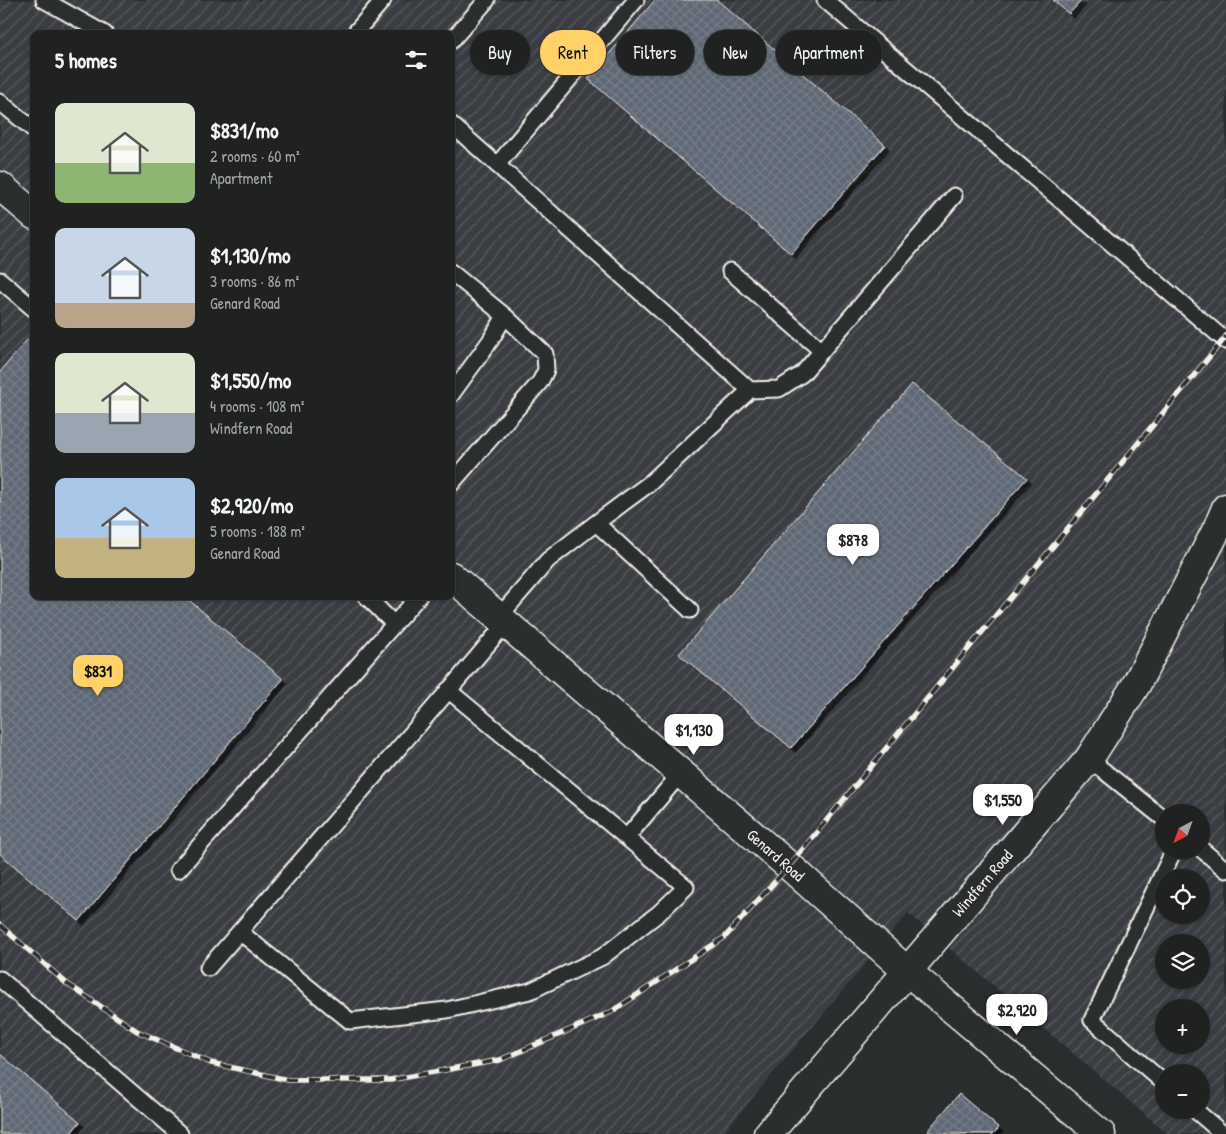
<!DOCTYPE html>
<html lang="en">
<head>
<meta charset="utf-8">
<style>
  body { margin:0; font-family:"Patrick Hand",sans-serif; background:#282a2a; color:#f1f3f6; height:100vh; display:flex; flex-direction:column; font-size:19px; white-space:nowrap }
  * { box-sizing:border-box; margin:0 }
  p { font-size:16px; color:#a2a4a5 }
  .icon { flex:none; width:28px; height:28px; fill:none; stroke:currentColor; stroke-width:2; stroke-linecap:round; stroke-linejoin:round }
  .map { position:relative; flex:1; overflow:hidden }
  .panel { position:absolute; left:30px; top:30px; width:425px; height:570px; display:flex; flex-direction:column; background:#202222; border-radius:10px; box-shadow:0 1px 4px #0004,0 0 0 1px #3d3f40 }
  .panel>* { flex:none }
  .top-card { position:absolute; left:470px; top:30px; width:475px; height:45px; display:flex; gap:10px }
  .needle { width:32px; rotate:221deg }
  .buttons { position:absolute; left:1155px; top:804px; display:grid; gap:10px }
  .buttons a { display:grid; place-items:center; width:55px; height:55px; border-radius:50%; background:#202222; box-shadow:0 1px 4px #0004,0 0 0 1px #3d3f40; font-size:25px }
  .price { position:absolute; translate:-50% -42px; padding:0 11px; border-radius:10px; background:#fff; color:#222; font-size:16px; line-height:32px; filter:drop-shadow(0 1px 2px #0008) }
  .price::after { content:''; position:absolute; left:50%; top:30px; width:15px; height:11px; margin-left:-8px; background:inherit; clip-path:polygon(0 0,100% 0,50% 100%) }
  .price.selected { background:#ffd166; color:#111 }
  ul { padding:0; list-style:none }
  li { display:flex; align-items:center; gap:15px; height:125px; padding:0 25px }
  li span { display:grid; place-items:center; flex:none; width:140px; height:100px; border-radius:10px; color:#555 }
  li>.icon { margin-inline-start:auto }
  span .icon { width:60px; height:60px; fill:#fffc; stroke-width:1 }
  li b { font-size:21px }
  h2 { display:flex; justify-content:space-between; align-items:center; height:60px; padding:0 25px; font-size:21px }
  .tag { padding:0 18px; border-radius:22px; background:#202222; box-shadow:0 1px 4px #0004,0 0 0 1px #3d3f40; font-size:18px; line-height:45px }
  .tag.selected { background:#ffd166; color:#111 }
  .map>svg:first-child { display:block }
  .industrial { fill:url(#industrial-furrows); fill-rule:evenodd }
  .building { fill:url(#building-cross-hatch); stroke:#f4f1e8; filter:url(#shadow) }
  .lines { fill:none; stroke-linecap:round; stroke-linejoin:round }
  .lane-casing { stroke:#f4f1e8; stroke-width:19 }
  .secondary-casing { stroke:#f4f1e8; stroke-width:31 }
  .lane { stroke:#2a2d2e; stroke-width:15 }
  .secondary { stroke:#2a2d2e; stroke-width:28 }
  .rail-casing { stroke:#f4f1e8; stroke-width:5.5 }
  .rail { stroke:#2a2d2e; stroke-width:4; stroke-dasharray:11; stroke-linecap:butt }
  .labels { text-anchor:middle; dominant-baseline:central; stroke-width:4; stroke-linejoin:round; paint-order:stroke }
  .street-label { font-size:16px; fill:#f4f1e8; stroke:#2a2d2e }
</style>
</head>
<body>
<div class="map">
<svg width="1226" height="1134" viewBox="0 0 1226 1134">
  <defs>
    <pattern id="industrial-furrows" width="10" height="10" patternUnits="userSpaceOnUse" patternTransform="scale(1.25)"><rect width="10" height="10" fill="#3a3e43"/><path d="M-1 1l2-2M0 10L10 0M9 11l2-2" fill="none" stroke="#575a5e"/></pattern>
    <pattern id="building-cross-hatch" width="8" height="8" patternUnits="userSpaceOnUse" patternTransform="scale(1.25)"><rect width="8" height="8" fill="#5e6775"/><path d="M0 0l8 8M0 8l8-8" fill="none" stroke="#767d89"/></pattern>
    <filter id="shadow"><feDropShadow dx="4.5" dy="4.5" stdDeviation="0" flood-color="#0009"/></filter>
  </defs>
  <rect width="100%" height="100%" fill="#2a2d2e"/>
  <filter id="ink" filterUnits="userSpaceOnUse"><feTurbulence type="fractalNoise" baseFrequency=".02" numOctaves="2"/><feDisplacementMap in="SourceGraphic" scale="10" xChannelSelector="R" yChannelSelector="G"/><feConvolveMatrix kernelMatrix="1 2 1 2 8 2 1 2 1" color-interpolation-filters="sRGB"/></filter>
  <g filter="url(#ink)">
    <!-- industrial -->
    <path class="industrial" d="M0,0H1226V1134H1168L908,913L722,1134H0ZM34,34H451V596H34ZM1164,812H1201V850H1164ZM1164,878H1201V915H1164ZM1164,942H1201V980H1164ZM1164,1008H1201V1045H1164ZM1164,1072H1201V1110H1164Z"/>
    <!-- building -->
    <path class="building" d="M655,0H717L885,145L791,254L588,79Z
      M1053,0H1082L1069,14Z
      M32,334L34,335V596H184L283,679L79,921L0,854V372Z
      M912,384L1027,478L791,748L679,654Z
      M0,1054L80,1122L70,1134H0Z
      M959,1094L999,1128L993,1134H933L928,1130Z"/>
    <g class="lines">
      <defs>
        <path id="lane" d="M44,0L105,34
          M825,0L1226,341
          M354,34L383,0
          M451,41L487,0
          M0,102L34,130
          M451,124L750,390
          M497,165L636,0
          M730,271L822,351
          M451,272L505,316L545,354L546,370L540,382L451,484
          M0,280L34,309
          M451,395L490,341L505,316
          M596,523L690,610
          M366,596L394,624
          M499,617L548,560L596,523L650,483L750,390L779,389L802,374L954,196
          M1089,759L1164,819
          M627,837L681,773
          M1201,849L1226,870
          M178,870L419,596
          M240,932L350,1021L447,1010L530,991L602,957L659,913L686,887L448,690
          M208,968L456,682L506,623
          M0,979L180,1134
          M1164,1083L1092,1020L1174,850
          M1195,1110L1223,1134"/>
        <path id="secondary" d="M0,186L34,215
          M451,576L789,866L907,971L1101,1134
          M768,1134L1089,759L1136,685L1217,529L1226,508"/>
      </defs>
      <!-- lane casing -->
      <use href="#lane" class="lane-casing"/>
      <!-- secondary casing -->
      <use href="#secondary" class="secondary-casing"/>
      <!-- lane -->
      <use href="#lane" class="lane"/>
      <!-- secondary -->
      <use href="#secondary" class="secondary"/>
      <defs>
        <path id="rail" d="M0,925L66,983L137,1031L211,1063L288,1080H390L500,1060L611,1012L725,937L789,866L1224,339L1226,336"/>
      </defs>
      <!-- rail casing -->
      <use href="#rail" class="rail-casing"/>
      <!-- rail -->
      <use href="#rail" class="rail"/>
    </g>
  </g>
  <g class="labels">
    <!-- street labels -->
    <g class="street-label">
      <text transform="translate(776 855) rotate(41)">Genard Road</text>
      <text transform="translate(982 883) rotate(-49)">Windfern Road</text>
    </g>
  </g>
</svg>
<div class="buttons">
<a><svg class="needle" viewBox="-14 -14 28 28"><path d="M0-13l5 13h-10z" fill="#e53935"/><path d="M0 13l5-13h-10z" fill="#a2a4a5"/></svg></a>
<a><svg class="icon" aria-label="locate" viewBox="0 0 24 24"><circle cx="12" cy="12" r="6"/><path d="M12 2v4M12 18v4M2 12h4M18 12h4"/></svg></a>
<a><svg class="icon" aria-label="layers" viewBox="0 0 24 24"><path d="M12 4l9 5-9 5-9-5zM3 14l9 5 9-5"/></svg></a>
<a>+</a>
<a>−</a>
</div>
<b class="price" style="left:853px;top:566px">$878</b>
<b class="price selected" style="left:98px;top:697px">$831</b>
<b class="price" style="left:694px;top:756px">$1,130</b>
<b class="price" style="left:1003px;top:826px">$1,550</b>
<b class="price" style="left:1017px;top:1036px">$2,920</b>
<div class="top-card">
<a class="tag">Buy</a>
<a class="tag selected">Rent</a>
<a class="tag">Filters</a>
<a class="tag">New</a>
<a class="tag">Apartment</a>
</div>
<section class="panel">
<h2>5 homes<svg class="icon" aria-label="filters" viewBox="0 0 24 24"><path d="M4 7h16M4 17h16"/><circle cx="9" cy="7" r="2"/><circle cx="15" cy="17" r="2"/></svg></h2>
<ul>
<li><span style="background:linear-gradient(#dfe7d0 60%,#8fb573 0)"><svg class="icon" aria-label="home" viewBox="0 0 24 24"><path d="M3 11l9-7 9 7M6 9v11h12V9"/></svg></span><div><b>$831/mo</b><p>2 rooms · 60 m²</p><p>Apartment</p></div></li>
<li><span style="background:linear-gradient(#c9d6e8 75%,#b9a48a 0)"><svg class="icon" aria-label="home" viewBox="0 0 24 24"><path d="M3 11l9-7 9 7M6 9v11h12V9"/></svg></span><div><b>$1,130/mo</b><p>3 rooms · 86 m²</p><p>Genard Road</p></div></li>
<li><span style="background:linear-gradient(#dfe7d0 60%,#9aa5b1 0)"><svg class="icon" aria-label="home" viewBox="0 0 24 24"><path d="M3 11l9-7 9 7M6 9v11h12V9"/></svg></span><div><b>$1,550/mo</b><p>4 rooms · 108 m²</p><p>Windfern Road</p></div></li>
<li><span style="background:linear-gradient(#a9c7e8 60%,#c2b280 0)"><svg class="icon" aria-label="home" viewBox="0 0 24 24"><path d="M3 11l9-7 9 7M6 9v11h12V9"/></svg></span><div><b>$2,920/mo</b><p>5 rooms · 188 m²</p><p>Genard Road</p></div></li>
</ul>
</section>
</div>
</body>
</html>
